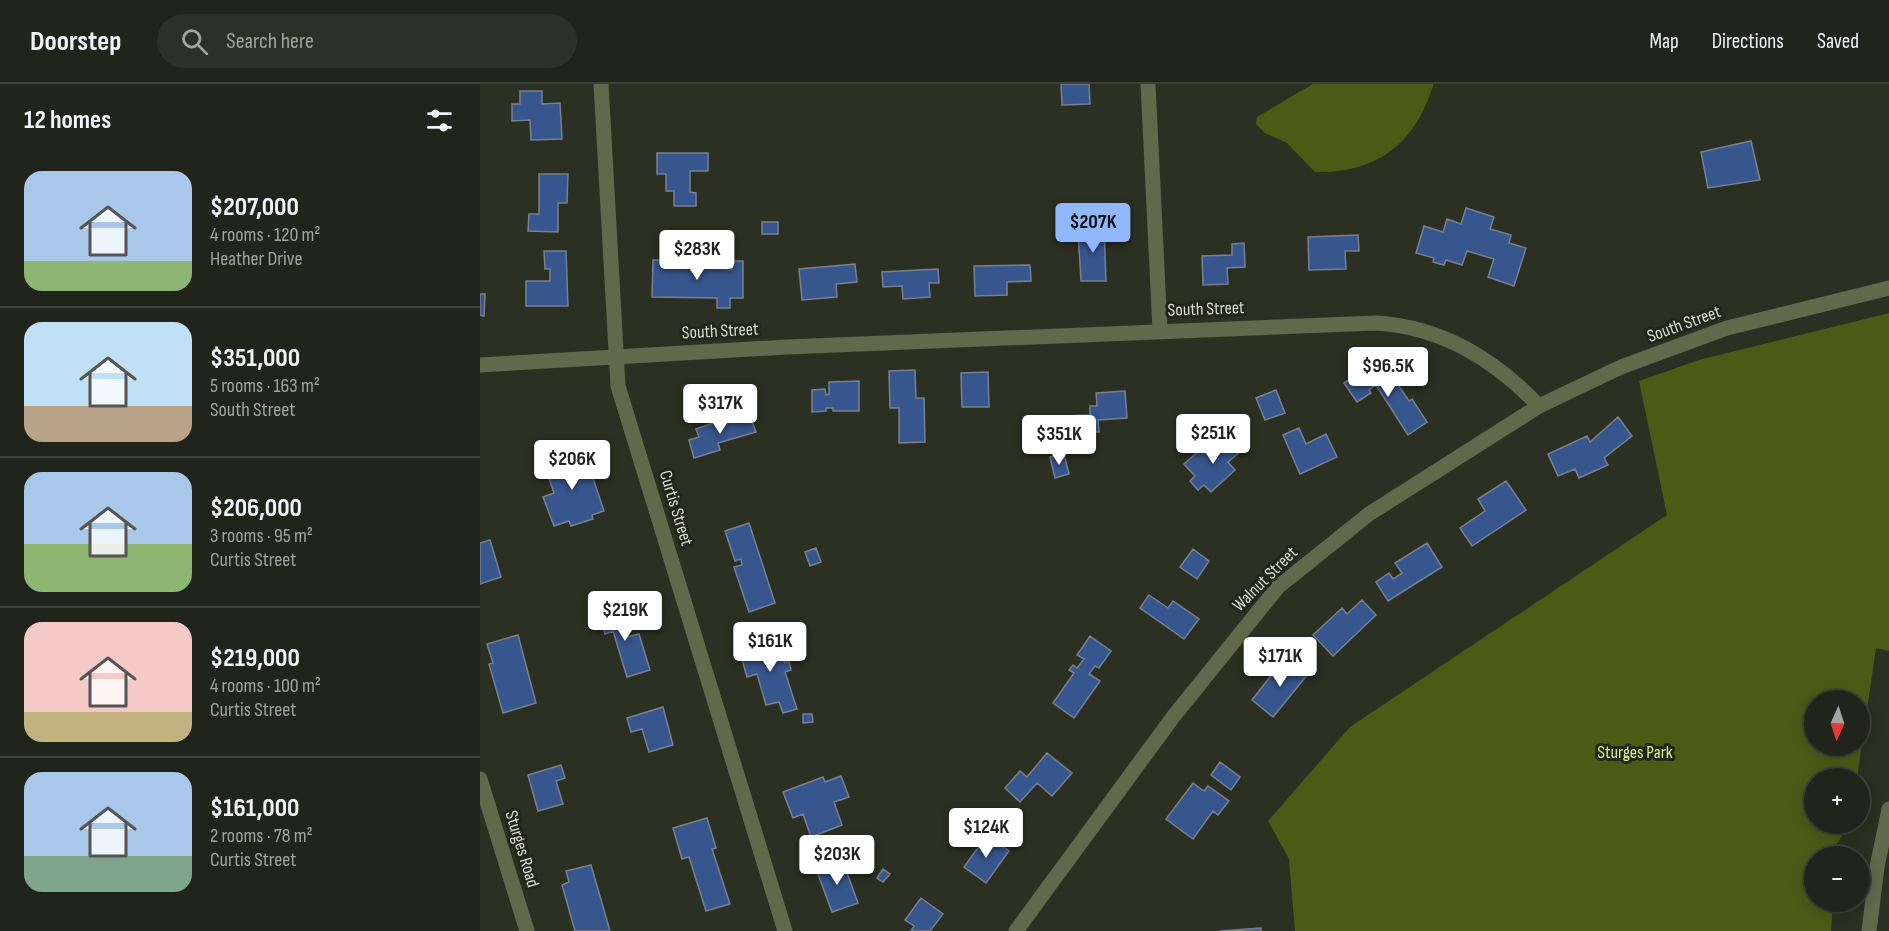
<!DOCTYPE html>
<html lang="en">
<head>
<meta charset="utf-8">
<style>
  body { margin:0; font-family:"Sofia Sans Condensed",sans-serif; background:#2d3027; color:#f1f3f6; height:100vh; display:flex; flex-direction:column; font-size:22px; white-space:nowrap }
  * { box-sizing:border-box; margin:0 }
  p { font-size:20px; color:#a2a4a2 }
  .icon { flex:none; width:33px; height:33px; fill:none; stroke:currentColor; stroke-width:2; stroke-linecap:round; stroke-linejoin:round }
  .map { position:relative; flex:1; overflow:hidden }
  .side { display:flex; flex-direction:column; background:#21241a; width:480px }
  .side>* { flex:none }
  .needle { width:39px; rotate:183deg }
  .fabs { position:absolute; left:1324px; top:606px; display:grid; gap:12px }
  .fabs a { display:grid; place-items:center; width:66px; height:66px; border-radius:50%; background:#21241a; box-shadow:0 3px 15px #0003,0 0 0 2px #3e4139; font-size:30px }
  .price { position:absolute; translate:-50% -51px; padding:0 14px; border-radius:6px; background:#fff; color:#222; font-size:20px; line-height:39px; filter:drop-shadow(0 2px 3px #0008) }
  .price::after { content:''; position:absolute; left:50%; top:36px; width:18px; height:14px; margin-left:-9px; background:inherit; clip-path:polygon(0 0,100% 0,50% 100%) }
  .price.on { background:#91b8fd; color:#111 }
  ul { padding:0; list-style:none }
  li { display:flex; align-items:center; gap:18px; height:150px; padding:0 24px }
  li+li { border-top:2px solid #3e4139 }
  li span { display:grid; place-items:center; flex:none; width:168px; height:120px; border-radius:18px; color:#555 }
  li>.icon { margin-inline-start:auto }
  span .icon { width:72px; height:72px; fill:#fffc; stroke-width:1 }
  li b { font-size:26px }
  h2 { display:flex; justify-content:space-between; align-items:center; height:72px; padding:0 24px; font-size:26px }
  header { display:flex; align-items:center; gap:36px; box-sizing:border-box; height:84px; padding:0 30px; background:#21241a; border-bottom:2px solid #3e4139 }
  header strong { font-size:28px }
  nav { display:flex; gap:33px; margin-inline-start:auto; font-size:21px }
  .search { width:420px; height:54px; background:#2d3027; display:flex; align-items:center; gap:15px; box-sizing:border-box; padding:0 21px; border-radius:33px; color:#a2a4a2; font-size:22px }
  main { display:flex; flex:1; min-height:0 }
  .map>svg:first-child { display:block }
  .green { fill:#4d5a16; fill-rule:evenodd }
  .building { fill:#37568e; stroke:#78808f; stroke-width:1.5 }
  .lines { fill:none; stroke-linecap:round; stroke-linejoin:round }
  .minor { stroke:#61684b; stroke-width:15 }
  .tertiary { stroke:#61684b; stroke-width:15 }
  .labels { text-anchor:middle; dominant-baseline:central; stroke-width:6; stroke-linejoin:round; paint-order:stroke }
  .street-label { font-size:18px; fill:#daddd4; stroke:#232619 }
  .park-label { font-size:18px; fill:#d7ef8a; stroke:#232619 }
</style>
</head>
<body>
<header>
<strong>Doorstep</strong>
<div class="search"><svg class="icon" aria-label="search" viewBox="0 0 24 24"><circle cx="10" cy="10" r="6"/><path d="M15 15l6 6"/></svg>Search here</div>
<nav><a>Map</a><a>Directions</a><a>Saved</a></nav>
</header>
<main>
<section class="side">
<h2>12 homes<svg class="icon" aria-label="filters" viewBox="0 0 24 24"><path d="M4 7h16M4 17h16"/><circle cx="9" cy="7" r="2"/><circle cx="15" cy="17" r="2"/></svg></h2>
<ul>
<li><span style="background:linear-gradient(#a9c7e8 75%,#8fb573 0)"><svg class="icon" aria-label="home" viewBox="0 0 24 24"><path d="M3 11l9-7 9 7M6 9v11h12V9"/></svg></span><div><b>$207,000</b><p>4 rooms · 120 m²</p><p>Heather Drive</p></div></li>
<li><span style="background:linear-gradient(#bfe0f5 70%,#b9a48a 0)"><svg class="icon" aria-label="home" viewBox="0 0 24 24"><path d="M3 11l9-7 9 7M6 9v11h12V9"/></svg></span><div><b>$351,000</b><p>5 rooms · 163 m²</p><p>South Street</p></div></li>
<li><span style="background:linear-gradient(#a9c7e8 60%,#8fb573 0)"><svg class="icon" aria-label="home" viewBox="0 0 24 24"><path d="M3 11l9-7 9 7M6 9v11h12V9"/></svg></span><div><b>$206,000</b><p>3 rooms · 95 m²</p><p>Curtis Street</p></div></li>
<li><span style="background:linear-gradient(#f6c9c9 75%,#c2b280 0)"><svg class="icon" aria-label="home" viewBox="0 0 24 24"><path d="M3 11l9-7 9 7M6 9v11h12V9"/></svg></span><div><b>$219,000</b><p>4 rooms · 100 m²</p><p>Curtis Street</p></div></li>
<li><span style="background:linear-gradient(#a9c7e8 70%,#7fa58c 0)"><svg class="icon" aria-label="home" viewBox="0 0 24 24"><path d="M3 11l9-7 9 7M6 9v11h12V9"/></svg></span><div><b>$161,000</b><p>2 rooms · 78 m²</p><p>Curtis Street</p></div></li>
</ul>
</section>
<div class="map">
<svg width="1409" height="847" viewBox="0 0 1409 847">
  <rect width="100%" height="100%" fill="#2c3022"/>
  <!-- green -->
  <path class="green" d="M833,0H953V2C934,61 897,89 835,88L807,59L785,49L776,40L777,33Z
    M1409,229V567L1396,564L1377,694H1335V740H1370L1356,761L1355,772H1335V818H1353L1351,847H815L809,775L788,737L870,643L1187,431L1159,297L1219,276ZM1335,616H1380V662H1335Z"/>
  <!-- building -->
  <path class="building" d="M581,0H609L610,20L582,21Z
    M40,7H62V20L80,19L82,55L51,56L50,36L32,37V20H40Z
    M1271,57L1280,96L1228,104L1221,68Z
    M177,69H228V87H210V108L216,109V122H194V107H186V90H177Z
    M59,90H88L87,119H78V148L48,147L49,130H59Z
    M986,124L1014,133L1010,145L1031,151L1029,159L1046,164L1034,202L1008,193L1014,175L987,167L982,181L966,176L964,181L953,178L954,174L936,169L944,142L963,148L967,135L981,140Z
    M282,138H298V150H282Z
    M612,142H624L626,197H601L598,147L612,146Z
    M878,151L879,167H865L866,185L829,186L828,153Z
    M764,159L765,183L747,184L748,200L723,201L722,172L752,171V160Z
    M64,167H86L88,222H46V197H70V185H65Z
    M173,176H223V184L252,185V177H263V214H250V224H237V214L172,213Z
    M375,180L377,198L356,200L357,213L322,216L319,185Z
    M550,181L551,197L527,198V211L495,212L494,182Z
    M458,185L459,199H449L450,213L423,215L422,202L403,203L402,188Z
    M0,210H5L4,232L0,231Z
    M888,283L898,298L911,290L929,317L932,315L947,338L928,351L896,301L889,306L891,309L877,318L864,299Z
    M435,286L436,314H444L445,358L419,359V324H410L409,287Z
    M508,288L509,323H482L481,289Z
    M379,297V327H353V324H346V327L332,328V306L345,305L346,311L349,310V298Z
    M796,306L805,329L785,336L776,314Z
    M645,307L647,334L618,336L619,348L601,349V354L587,355L585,332L610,331V322H617L616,309Z
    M270,331L276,348L238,359L240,366L214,374L209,356L219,353L216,345L236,338L237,342Z
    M1138,333L1152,352L1124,374L1128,381L1099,394L1095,385L1078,392L1068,370L1107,352L1110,358Z
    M819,344L826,360L846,350L857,373L820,390L803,351Z
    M745,348L761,367L748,378L755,386L731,408L724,401L718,406L710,397L715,392L704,380L722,364L734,377L743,364L736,356Z
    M104,367L124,427L112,431L113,435L91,442L89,437L74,442L63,413L74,409L64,380Z
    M584,370L589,390L575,394L570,373Z
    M1026,397L1046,426L992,462L980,444L1005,427L998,415Z
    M269,439L295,519L269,528L254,483L262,481L261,475L255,477L245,447Z
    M10,456L21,493L0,500V459Z
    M947,459L962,483L908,517L896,498L909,489L913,495L922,489L915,479Z
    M336,464L341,478L330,482L325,468Z
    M713,465L729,477L717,495L700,483Z
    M669,511L688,524L693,517L719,535L704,555L660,524Z
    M882,516L896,531L853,572L833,551L862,524L867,530Z
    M137,520L147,553L159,550L170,586L147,593L133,547L125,550L118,525Z
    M38,551L56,619L23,629L9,580L13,579L7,560Z
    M610,552L631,567L619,584L615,582L609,590L620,597L594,634L573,619L594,589L589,586L593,581L597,584L604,575L597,571Z
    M286,556L288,564L299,560L305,579L309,577L311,586L305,588L317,625L303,629L299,618L286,621L277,590L267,593L259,565Z
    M809,574L828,590L793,633L772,616L793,589L797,592Z
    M183,623L193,661L169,668L162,645L151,648L147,634Z
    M323,630H332L333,638L323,639Z
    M567,669L592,689L572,712L557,699L540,718L525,704L540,687L547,693Z
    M740,678L760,693L751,706L731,691Z
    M81,681L85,694L76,697L83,720L58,727L48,691Z
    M361,692L369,713L354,718L362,741L331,753L323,730L313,734L303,708L343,693L345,698Z
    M713,699L724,707L728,702L749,717L738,731L733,727L713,755L686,735Z
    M227,734L236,764L232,765L250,820L226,827L209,773L202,775L193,744Z
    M507,751L529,767L506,799L484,783Z
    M362,775L378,819L352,828L336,785Z
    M111,781L130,847H95L82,801L89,798L86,787Z
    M403,785L410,790L403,798L397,794Z
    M441,814L463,830L450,847H431L434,842L425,836Z
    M781,844V847H740Z"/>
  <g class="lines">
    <!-- minor -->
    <path class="minor" d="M121,0L138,302L305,847
      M668,0L680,246
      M0,281L307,263L896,239C962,243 1014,275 1059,322L889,430L798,503L693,633L536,847
      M0,695L47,847
      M1389,847L1397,783L1409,725"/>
    <!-- tertiary -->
    <path class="tertiary" d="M1059,322L1141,283L1247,244L1409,204"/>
  </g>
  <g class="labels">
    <!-- street labels -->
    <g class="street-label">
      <text transform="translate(726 225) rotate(-2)">South Street</text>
      <text transform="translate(1204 240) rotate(-20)">South Street</text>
      <text transform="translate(240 247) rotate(-3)">South Street</text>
      <text transform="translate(196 424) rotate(73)">Curtis Street</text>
      <text transform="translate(785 495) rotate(-45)">Walnut Street</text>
      <text transform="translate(42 765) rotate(73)">Sturges Road</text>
    </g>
    <!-- park labels -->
    <g class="park-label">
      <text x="1155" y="668">Sturges Park</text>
    </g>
  </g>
</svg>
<div class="fabs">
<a><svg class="needle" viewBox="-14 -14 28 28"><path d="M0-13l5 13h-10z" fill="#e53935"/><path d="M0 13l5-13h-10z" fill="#a2a4a2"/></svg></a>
<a>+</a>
<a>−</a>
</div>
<b class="price on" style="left:613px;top:170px">$207K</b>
<b class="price" style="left:217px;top:197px">$283K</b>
<b class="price" style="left:908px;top:314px">$96.5K</b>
<b class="price" style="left:240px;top:351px">$317K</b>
<b class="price" style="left:733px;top:381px">$251K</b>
<b class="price" style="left:579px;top:382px">$351K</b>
<b class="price" style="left:92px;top:407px">$206K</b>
<b class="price" style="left:145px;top:558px">$219K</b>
<b class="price" style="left:290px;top:589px">$161K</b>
<b class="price" style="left:800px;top:604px">$171K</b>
<b class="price" style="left:506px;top:775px">$124K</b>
<b class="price" style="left:357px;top:802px">$203K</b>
</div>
</main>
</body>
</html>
